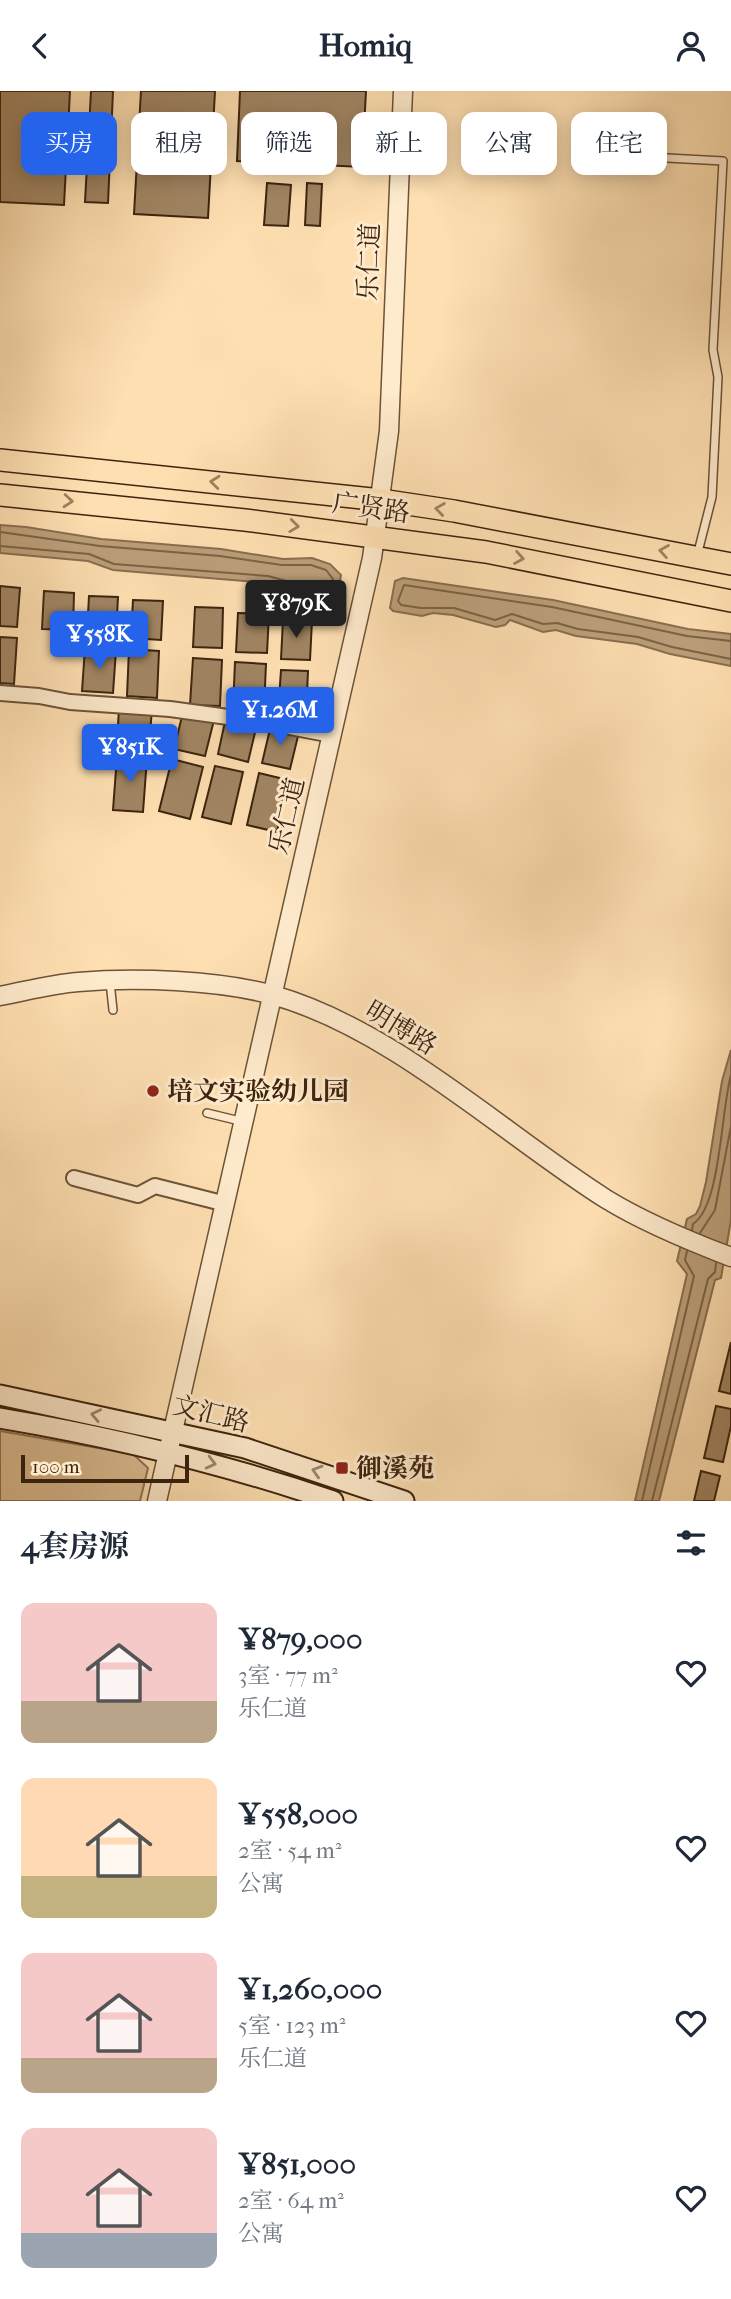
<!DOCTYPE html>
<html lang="zh">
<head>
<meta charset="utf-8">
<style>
  body { margin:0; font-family:"IM FELL French Canon","Noto Serif SC",serif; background:#f2f2f3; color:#1f2937; height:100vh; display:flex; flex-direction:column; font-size:26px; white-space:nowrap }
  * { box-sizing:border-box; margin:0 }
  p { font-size:23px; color:#747a83 }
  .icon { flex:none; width:38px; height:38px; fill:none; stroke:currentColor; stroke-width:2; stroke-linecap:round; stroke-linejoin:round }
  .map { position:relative; height:1410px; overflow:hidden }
  .side { display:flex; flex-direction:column; background:#fff; flex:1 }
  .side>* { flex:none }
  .top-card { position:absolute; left:21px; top:21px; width:690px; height:63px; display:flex; gap:14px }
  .scale { position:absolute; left:21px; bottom:18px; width:168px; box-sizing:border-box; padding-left:7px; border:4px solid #3d240e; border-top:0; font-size:19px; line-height:24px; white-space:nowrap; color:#3d240e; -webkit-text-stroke:5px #feeacc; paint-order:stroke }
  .price { position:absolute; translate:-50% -60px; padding:0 16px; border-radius:7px; background:#2563eb; color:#fff; font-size:23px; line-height:46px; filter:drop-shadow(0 2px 4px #0008) }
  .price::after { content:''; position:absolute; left:50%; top:42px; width:21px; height:16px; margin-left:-10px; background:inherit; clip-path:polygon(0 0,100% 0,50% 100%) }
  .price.selected { background:#222; color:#fff }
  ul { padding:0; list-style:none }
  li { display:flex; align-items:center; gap:21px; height:175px; padding:0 21px }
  li span { display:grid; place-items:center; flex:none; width:196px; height:140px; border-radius:14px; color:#555 }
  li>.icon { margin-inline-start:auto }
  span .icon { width:84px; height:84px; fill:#fffc; stroke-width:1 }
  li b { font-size:30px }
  h2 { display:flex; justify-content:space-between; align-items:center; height:84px; padding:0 21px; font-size:30px }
  .tag { padding:0 24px; border-radius:14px; background:#fff; box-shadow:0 4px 18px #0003; font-size:24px; line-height:63px }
  .tag.selected { background:#2563eb; color:#fff }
  header { display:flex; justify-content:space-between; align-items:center; height:91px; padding:0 21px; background:#fff; font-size:32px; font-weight:700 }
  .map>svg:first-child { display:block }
  .green { fill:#ddbf95; stroke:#8d7252; stroke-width:2 }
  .water { fill:#bc9f7a; stroke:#896e4f; stroke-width:2 }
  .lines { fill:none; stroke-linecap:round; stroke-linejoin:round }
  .shore { stroke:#7c6244; stroke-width:2 }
  .building { fill:#a18563; stroke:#3d240e; stroke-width:2 }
  .service-casing { stroke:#6d5337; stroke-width:10 }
  .minor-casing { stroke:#6d5337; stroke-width:18 }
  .tertiary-casing { stroke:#6d5337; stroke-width:21 }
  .secondary-casing { stroke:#3d240e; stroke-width:23 }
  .primary-casing { stroke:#3d240e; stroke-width:24 }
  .service { stroke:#feeacc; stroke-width:7 }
  .minor { stroke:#feeacc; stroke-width:14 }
  .tertiary { stroke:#feeacc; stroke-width:18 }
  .secondary { stroke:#feeacc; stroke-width:19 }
  .primary { stroke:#fedfb1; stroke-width:21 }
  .oneway { stroke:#9e8260 }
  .oneway2 { stroke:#9e876d }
  .poi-dot { fill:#8f2418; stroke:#feeacc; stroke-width:2.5 }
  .labels { text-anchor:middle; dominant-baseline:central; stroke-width:6; stroke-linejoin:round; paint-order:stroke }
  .street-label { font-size:26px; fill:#3d240e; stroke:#feeacc }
  .poi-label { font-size:26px; font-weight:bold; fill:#3d240e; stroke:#feeacc; text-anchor:start }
</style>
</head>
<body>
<header><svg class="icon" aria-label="back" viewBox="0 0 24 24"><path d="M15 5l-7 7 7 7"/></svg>Homiq<svg class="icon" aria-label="person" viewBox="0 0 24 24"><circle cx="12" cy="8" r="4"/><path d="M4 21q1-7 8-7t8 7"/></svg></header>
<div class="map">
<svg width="731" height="1410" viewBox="0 0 731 1410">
  <rect width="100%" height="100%" fill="#fedfb1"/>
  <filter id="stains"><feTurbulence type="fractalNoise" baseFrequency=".00286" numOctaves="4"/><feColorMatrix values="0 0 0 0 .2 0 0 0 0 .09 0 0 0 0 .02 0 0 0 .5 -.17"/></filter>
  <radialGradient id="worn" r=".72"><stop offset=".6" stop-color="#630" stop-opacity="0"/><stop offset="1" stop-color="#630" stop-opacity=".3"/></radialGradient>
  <!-- green -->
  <path class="green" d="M0,1340L133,1363L148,1377L140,1410H0Z"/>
  <!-- water -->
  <path class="water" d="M0,434L26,436L101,448L221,458L283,468L312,467L330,473L341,484L336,510L294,501L268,492L113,479L88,470L0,462Z
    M403,487L553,509L688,538L731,543V575L670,563L637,553L576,545L556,539L543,541L510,529L505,534L496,536L453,524L433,522L422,525L393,520L390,517L395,490Z
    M731,959V1129L721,1187L715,1189L659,1410H635L687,1183L677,1170L687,1128L696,1123L700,1115L706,1091L722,990Z"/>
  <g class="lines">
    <!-- shore -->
    <path class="shore" d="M0,441L100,455L220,465L282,474H311L326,479L333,488L331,499L327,501L268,485L114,473L89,463L0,455
      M731,550L687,545L552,516L404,494L398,510L401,514L421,517H454L495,529L512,523L543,533L557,532L578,538L638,546L672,556L731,568
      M692,1139L693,1133C721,1115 721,1018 731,984
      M700,1142L715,1119L731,1035
      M642,1410L694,1185L685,1169L687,1160
      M652,1410L708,1188L715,1181L716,1172"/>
  </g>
  <!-- building -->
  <path class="building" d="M0,0H70L64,114L0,111Z
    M91,0H113L108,112L85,111Z
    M141,0H215L208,127L134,123Z
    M240,0H366L362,76L237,70Z
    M267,92L291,94L288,135L264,134Z
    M307,92L322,93L320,135L305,134Z
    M0,495L20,497L17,536L0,535Z
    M44,500L74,502L73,539L42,538Z
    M89,505L118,506L116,544L87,542Z
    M133,509L163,510L161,549L131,547Z
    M195,516L223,517L222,557L193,556Z
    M238,522L269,523L267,562L236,561Z
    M283,529L312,530L310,569L281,568Z
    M0,546L17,547L14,593L0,592Z
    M85,557L116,559L113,602L82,600Z
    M129,558L159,560L157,607L127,605Z
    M193,567L222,569L220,615L190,614Z
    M235,571L266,573L264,618L233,617Z
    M281,579L308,580L306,625L278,623Z
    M119,616L152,618L149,655L117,654Z
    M183,621L214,629L205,665L174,658Z
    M226,626L257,633L248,671L218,663Z
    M271,634L299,641L290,678L262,672Z
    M117,665L147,667L143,721L113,719Z
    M172,668L203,676L190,728L159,720Z
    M215,675L243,681L231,733L202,726Z
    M259,682L288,689L277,741L247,734Z
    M731,1251V1303L719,1300Z
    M716,1315L731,1318V1335L723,1371L704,1367Z
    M701,1380L720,1385L714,1410H694Z"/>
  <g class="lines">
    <defs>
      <path id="service" d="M649,66L723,70L713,259L718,286L712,406L697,465
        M110,891L113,919
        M207,1022L244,1031"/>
      <path id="minor" d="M0,602L39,605L70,611L170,618L264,631L332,644
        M74,1087L138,1104L155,1095L226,1113"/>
      <path id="tertiary" d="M0,905C26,900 52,893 78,891C135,886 218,889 273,904C393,938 502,1042 606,1108C645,1132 689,1150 731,1166
        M157,1410L372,467L389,340L403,0"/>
      <path id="secondary" d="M0,1304L245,1357L404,1410
        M0,1327C113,1346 225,1373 333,1410"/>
      <path id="primary" d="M0,369L381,409L454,420L731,473
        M0,404L245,429L486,461L731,510"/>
    </defs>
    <!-- service casing -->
    <use href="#service" class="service-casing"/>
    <!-- minor casing -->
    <use href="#minor" class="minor-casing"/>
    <!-- tertiary casing -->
    <use href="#tertiary" class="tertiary-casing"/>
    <!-- secondary casing -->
    <use href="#secondary" class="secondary-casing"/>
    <!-- primary casing -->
    <use href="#primary" class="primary-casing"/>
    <!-- service -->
    <use href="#service" class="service"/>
    <!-- minor -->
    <use href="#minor" class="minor"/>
    <!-- tertiary -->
    <use href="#tertiary" class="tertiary"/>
    <!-- secondary -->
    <use href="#secondary" class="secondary"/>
    <!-- primary -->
    <use href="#primary" class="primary"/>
  </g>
  <!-- one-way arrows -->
  <defs><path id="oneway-chevron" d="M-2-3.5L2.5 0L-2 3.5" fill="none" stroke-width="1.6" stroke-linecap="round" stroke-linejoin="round" transform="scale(1.75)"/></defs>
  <g class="oneway">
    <use href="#oneway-chevron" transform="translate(215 391) rotate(-174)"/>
    <use href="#oneway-chevron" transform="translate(68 410) rotate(5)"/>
    <use href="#oneway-chevron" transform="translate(440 418) rotate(-172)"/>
    <use href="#oneway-chevron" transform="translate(294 435) rotate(7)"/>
    <use href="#oneway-chevron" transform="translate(664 460) rotate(-170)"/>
    <use href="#oneway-chevron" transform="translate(519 467) rotate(10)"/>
  </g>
  <g class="oneway2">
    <use href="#oneway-chevron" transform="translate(96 1324) rotate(-168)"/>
    <use href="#oneway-chevron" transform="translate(211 1372) rotate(14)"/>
    <use href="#oneway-chevron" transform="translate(317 1380) rotate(-163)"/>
  </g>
  <!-- markers -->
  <g class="poi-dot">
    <circle cx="153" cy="1000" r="7"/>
    <rect x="335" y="1370" width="14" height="14" rx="3.5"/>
  </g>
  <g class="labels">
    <!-- street labels -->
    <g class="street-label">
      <text transform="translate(369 171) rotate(-88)">乐仁道</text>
      <text transform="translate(371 417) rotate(8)">广贤路</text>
      <text transform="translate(287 725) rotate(-77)">乐仁道</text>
      <text transform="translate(401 937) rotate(31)">明博路</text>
      <text transform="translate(211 1323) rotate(14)">文汇路</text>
    </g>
    <!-- poi labels -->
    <g class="poi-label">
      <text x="167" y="1000">培文实验幼儿园</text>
      <text x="356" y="1377">御溪苑</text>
    </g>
  </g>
  <rect width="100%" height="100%" filter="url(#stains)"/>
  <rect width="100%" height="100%" fill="url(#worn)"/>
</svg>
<div class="scale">100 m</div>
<b class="price selected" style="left:296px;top:549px">¥879K</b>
<b class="price" style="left:99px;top:580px">¥558K</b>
<b class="price" style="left:280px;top:656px">¥1.26M</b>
<b class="price" style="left:130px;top:693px">¥851K</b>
<div class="top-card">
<a class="tag selected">买房</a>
<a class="tag">租房</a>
<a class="tag">筛选</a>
<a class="tag">新上</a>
<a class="tag">公寓</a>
<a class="tag">住宅</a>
</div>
</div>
<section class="side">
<h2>4套房源<svg class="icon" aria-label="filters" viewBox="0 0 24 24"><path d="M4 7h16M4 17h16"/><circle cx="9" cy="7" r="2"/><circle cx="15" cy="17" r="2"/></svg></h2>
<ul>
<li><span style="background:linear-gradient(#f6c9c9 70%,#b9a48a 0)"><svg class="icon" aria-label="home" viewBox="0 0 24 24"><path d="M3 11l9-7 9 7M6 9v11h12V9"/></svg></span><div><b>¥879,000</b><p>3室 · 77 m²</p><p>乐仁道</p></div><svg class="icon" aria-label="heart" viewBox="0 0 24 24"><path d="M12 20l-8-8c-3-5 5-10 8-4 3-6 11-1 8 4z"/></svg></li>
<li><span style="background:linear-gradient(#ffd9b3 70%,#c2b280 0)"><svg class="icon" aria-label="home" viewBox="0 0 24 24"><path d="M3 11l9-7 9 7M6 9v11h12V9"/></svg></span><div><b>¥558,000</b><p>2室 · 54 m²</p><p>公寓</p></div><svg class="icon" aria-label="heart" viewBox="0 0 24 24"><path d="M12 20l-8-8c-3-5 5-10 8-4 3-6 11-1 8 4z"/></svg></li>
<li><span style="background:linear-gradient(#f6c9c9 75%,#b9a48a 0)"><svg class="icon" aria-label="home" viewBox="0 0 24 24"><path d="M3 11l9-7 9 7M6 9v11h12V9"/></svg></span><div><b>¥1,260,000</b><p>5室 · 123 m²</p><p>乐仁道</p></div><svg class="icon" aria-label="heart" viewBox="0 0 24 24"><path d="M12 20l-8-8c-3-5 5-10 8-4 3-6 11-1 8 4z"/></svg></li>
<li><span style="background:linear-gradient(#f6c9c9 75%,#9aa5b1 0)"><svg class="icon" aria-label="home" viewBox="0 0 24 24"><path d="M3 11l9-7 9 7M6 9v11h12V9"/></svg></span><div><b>¥851,000</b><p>2室 · 64 m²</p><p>公寓</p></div><svg class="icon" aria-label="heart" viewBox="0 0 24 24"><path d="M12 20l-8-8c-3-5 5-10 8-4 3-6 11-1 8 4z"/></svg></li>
</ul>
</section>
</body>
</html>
